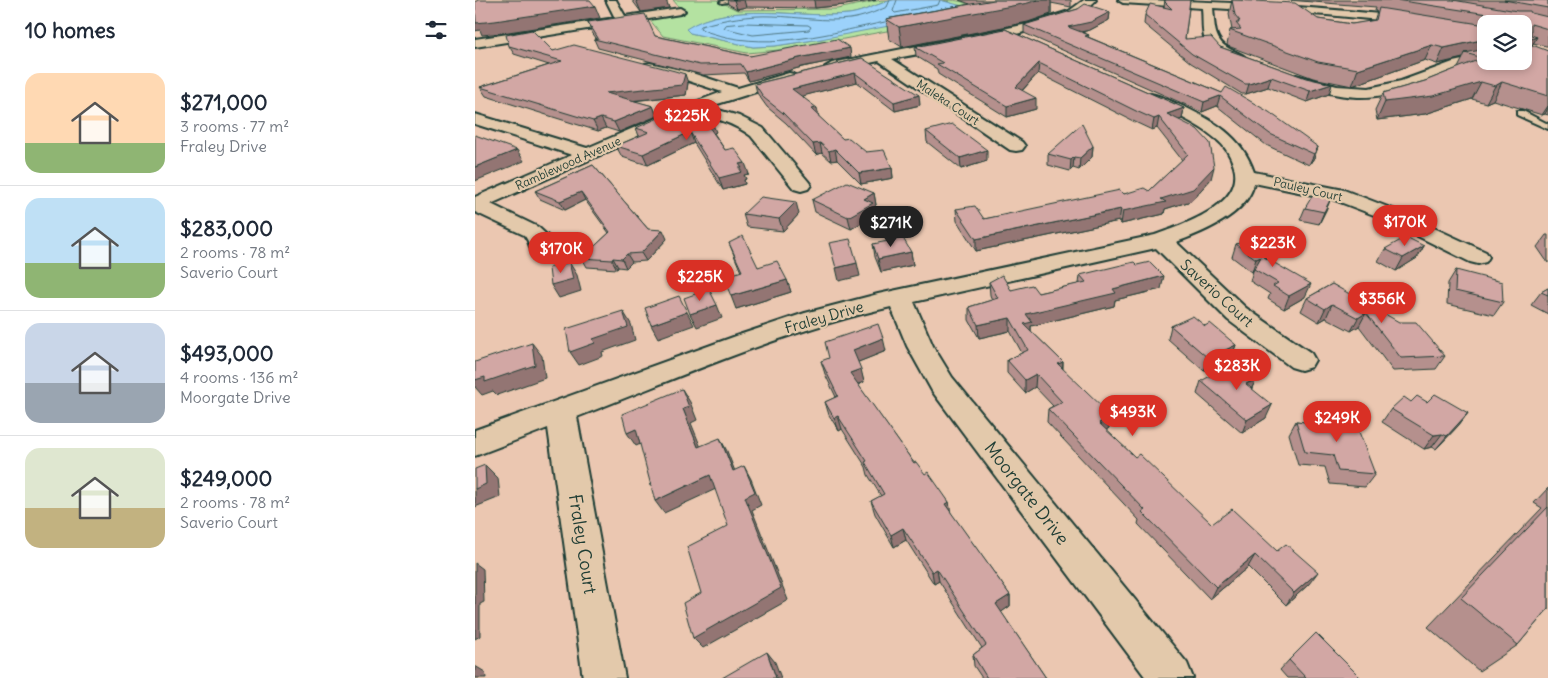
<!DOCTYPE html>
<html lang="en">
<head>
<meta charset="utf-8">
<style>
  body { margin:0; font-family:Delius,sans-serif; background:#f6f6f7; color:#1f2937; height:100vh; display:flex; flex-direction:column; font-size:19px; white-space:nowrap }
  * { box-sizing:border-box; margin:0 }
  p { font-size:16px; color:#747a83 }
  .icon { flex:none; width:28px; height:28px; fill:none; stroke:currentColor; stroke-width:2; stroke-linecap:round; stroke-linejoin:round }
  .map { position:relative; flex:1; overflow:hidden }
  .sheet { display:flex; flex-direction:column; background:#fff; width:475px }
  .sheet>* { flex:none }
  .buttons { position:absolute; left:1002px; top:15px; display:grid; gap:10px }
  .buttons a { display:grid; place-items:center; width:55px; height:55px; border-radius:10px; background:#fff; box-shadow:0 2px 8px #0003; font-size:25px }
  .price { position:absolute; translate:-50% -42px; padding:0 11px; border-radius:18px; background:#d93025; color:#fff; font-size:16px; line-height:32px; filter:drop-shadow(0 1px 2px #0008) }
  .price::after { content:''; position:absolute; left:50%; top:30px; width:15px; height:11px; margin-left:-8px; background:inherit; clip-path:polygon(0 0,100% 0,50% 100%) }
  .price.current { background:#222; color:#fff }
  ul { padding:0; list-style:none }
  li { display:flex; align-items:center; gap:15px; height:125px; padding:0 25px }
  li+li { border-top:1px solid #e0e1e3 }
  li span { display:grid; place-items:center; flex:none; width:140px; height:100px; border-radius:15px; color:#555 }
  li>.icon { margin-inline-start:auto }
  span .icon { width:60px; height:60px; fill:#fffc; stroke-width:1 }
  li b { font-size:21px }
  h2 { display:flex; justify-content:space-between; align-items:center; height:60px; padding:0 25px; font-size:21px }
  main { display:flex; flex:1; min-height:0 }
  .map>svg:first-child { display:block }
  .green { fill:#b4e2a1; stroke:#6a906a }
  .water { fill:#9cd2fb; stroke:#6a96ab }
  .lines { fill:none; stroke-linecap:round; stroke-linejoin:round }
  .shore { stroke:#517984; stroke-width:1 }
  .lane-casing { stroke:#1f3d34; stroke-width:4 }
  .street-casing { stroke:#1f3d34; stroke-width:4 }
  .lane { fill:#e3c9ab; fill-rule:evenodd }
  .street { fill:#e3c9ab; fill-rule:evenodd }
  .wall { fill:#b5908d; stroke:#1f3d34; fill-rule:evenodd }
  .shaded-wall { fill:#937573; stroke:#1f3d34 }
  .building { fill:#d2a7a4; stroke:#1f3d34 }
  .labels { text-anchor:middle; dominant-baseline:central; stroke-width:4.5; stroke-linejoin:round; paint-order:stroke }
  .far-street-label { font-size:12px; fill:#1f3d34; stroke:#e3c9ab }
  .street-label { font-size:15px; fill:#1f3d34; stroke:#e3c9ab }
  .near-street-label { font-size:18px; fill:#1f3d34; stroke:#e3c9ab }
</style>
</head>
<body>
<main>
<section class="sheet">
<h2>10 homes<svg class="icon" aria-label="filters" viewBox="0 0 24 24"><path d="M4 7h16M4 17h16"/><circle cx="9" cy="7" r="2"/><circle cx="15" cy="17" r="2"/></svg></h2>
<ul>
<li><span style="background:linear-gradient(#ffd9b3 70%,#8fb573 0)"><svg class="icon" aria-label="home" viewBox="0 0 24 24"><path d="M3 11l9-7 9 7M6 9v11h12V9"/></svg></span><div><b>$271,000</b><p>3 rooms · 77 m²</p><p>Fraley Drive</p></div></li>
<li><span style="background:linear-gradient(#bfe0f5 65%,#8fb573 0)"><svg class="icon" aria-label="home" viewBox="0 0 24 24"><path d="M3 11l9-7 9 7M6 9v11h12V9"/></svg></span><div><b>$283,000</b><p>2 rooms · 78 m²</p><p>Saverio Court</p></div></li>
<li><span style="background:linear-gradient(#c9d6e8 60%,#9aa5b1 0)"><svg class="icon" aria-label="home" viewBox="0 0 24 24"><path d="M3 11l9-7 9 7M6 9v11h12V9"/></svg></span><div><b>$493,000</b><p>4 rooms · 136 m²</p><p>Moorgate Drive</p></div></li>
<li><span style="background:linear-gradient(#dfe7d0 60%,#c2b280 0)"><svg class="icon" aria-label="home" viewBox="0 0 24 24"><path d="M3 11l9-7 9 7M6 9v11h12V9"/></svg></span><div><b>$249,000</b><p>2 rooms · 78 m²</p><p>Saverio Court</p></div></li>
</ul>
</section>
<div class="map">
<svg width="1073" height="678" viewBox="0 0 1073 678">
  <rect width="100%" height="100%" fill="#ebc7b1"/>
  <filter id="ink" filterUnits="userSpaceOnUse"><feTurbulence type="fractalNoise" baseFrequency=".02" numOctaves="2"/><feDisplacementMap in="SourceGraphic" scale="10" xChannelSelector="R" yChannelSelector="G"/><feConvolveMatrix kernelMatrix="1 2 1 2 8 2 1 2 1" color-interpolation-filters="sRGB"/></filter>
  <g filter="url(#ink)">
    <!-- green -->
    <path class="green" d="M198,0H242L262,10L362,9L406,0H418C403,3 390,12 374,14C325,19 254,0 212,29L215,33L278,47L300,46L346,39L474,1L465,0C482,0 494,0 503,14L315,49L272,53L188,36L174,19L210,14Z"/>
    <!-- water -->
    <path class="water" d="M418,0H465L487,6V12L346,39L300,46L278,47L215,33L211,29C255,0 324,19 374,14C390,12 403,3 418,0Z"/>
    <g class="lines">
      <!-- shore -->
      <path class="shore" d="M422,0L418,11L420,13L463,5L465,0
        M410,22C356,33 298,50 243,35C237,33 230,32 225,28L226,26C249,19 274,15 298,16C324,17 350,22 375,19C389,17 400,12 412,7L415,0
        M269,23L333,25L336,27L334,30L278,35L249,28L251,25Z"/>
      <defs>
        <path id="lane" d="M251,0H265L247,3L245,2Z
          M1042,111H1048L1073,124V129L1042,115Z"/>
        <path id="street" d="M131,0H141L150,16L205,8L210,11L205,14L0,47V39L140,18Z
          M609,0H621C595,31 462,50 417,59L547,142L550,146L547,150L541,151L535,150L404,61L357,71L350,67L357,63L553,24L594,11Z
          M643,0C741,0 839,7 936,17L942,20L936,23L852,15L738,8C740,25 738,39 753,48C759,52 766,53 771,58L769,61C757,64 732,49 729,37C727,28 728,17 727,8L648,3Z
          M1011,55V61L1016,62C1002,65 988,67 975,72C945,83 916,98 883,97C860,96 838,89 816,82L814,79L821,75L862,86L894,88L926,81L978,62Z
          M175,63L214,72L263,88L314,73L319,74L321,77L319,80L233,107L264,116L288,128L333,181L336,185L333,189L326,191L319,189L276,136C259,123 240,118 219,113L16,204L63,227L76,239L78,250L75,255L67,257L59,255C54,248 55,242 49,235L0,212V197L97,155L0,124V114L112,148L212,105L247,92L205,78L170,70L168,67L170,64Z
          M676,94C686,96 695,101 705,105C738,120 767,136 779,172L869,190L918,209L1011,252L1014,257L1011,262L1003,264L995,262L904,217L857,199L779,183C773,214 727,233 701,242L771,308L836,353L840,360L836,367L826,370L816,367L753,320L681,248L439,302L458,346L477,377L712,663L718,678H671L457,391L432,346L416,307C308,331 205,377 102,417L150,678H108L73,428L0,456V430L261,336L330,313L403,294L680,235C707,225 770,205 759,167C756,156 750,146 741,139C721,122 695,112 671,101L669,98L671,95Z"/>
      </defs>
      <!-- lane casing -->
      <use href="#lane" class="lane-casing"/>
      <!-- street casing -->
      <use href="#street" class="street-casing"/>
      <!-- lane -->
      <use href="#lane" class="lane"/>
      <!-- street -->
      <use href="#street" class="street"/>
    </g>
    <!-- wall -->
    <path class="wall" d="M157,0H191L194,8L166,12Z
      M252,0H401L370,5L340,8L271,7L262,9L253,4Z
      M484,0H596V7L576,3V14L553,22L427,47L414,39L411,19L495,4Z
      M690,0H715L710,39L745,47L831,78L857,84L854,94L832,102L793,87L771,94H767L716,63L669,24L670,15L689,7Z
      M757,0L843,19L877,24L899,21L902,12L900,11L901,7L813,0H1073V46H1071L1058,43L1056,47L1073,51V115L1070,114L1067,115L1018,100L1011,103L997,99L950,114L902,120L900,110L908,93L950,81L983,68L988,58L962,64L950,60L877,86L838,78L753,46L752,45L755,30H757L754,14ZM1011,24H1049L1011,61Z
      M603,9L635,12L634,20L615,30L607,32L614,35L613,37L747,93L843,147L839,158L834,165L791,145L742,106L727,112L549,33V25Z
      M113,22L180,36L275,56L376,57L327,67L274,81L269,73L228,75L123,48L119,39L121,38L116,31Z
      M530,29L709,108L707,119L704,120L736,179L716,201L690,209L689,214L646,224L644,221L501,251L482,221L481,209L509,219L649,194L674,191L707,160L682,128L677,130L660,122L563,73L547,91L561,109L532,117L463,74L462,69L441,56L440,47Z
      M34,46L78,51L213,83L211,95L158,101L178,106L182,116L144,132L131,128L123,131L11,96L5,87L74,65L39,54Z
      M387,58L445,105L420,111L382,82L327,96L344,117L368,139L417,168L418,178L386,184L362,160L356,161L347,153L341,155L311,123L292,107L282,93L280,84Z
      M161,128L241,132L239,133L250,150L274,174L269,175L271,179L269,180L270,184L248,190L219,143L173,165L147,157L141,146L164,136Z
      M451,131L512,161L486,169L452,142Z
      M618,146L617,157L604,170L598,168L595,171L573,165V154Z
      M118,165L173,229L192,239L171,261L157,262L151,268L143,267L142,269L112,267L107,258L134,233L110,200L90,210L65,199L60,191Z
      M399,193L401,205L399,207L400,215L376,229L340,212L337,200Z
      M856,198L851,210L844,224L825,220L830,208Z
      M268,214H324L308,231L272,227Z
      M1071,235H1073V263L1062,247Z
      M254,243L283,267L312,280L316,292L261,309L266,272Z
      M398,244L436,252L438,265L406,272L400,257Z
      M761,244L798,262L830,297L809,309L793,299L795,294L775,281L778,271L777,272L757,257Z
      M949,246L942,258L921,271L903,261L910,249Z
      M981,270L1028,302L1019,315L972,304L973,283Z
      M605,275L686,289L640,300L639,306L556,326V331L588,362V369L634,428L631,430L660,457L737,524L834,584L811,605L773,567L735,599L663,524L664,520L572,422L573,409L578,406L560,387L550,393L532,373V360L547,353L535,331L504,338L494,320V307L517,300L515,295L514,282L536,290L563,293L604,284Z
      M857,284L970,356L961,369L918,371L884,326L876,331L851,318L844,322L826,311L832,298Z
      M1073,288V314L1056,305L1066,292Z
      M696,326H730L761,345L756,358L729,371L693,339Z
      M411,351L383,362L389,382L383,385L439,463L474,502L475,512L535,595V606L526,612L571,678H507L499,666L498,655L507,648L464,581L459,584L431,540L419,547L400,514L396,501L406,496L393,475L391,467L367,429L364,431L354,415L350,402L361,397L350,374L346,361Z
      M781,379L777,388L791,418L767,433L722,394L726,381Z
      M936,402H952L993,413L983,426L961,449L957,447L949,449L907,422L916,409Z
      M852,413L900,474L890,487L855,484L850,467L823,465L814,434L821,421L846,424Z
      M1073,488V609L1043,645L1004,671L953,627L1067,508L1059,503Z
      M814,660L886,678H812L805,670Z"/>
    <!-- shaded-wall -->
    <path class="shaded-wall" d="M161,0H191L194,8L166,12Z
      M259,0H269L271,7L262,9Z
      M339,0H401L370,5L340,8Z
      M563,0H576V14L553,22L427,47L424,27Z
      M120,6L125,18L27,33L7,35L5,30L0,31V19Z
      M635,12L634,20L615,30L592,35L593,27Z
      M1062,37L1053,52L1049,54V41Z
      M1011,39V52L990,53L988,58L962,64L969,48Z
      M957,45L950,60L877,86L883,69Z
      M375,48L376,57L327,67L274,81L271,72L324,58Z
      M564,63L563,73L541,97V87Z
      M380,73L382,82L320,98L317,89Z
      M210,74L213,83L211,95L136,103L131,93Z
      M796,77L793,87L771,94L774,84Z
      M1006,82L997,99L950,114L902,120L910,102Z
      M1027,82L1018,100L1011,103L1020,86Z
      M857,84L854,94L832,102L835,91Z
      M444,95L445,105L420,111L419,102Z
      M745,96L742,106L727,112L729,102Z
      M561,98V109L532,117V106Z
      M178,106L182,116L144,132L139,122Z
      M1073,106V108L1070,114L1067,115Z
      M342,108L344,117L336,109Z
      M709,108L707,119L690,125L692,114Z
      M684,117L682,128L677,130L679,119Z
      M126,118L131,128L123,131L118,121Z
      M237,122L241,132L236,135L232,124Z
      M215,132L219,143L173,165L168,154Z
      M345,143L347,153L341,155L338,144Z
      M618,146L617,157L604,170L605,158Z
      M843,147L839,158L834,165L839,154Z
      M360,149L362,160L356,161L354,151Z
      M42,150L49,161L0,181V167Z
      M512,150V161L486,169L485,158Z
      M599,157L598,168L595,171L596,160Z
      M270,163L274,174L269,175L271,179L269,180L270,184L248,190L244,178L264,168V164Z
      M739,167L736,179L716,201L690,209L689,214L646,224L648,211L686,199Z
      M417,168L418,178L386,184L384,173Z
      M106,192L110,200L90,210L85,201Z
      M399,193L401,205L399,207L400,215L376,229L373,217L389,199Z
      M856,198L851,210L844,224L849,212Z
      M321,202L324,214L308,231L304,219Z
      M646,209L644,221L501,251V239Z
      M188,230L192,239L171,261L166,253Z
      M949,246L942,258L921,271L928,258Z
      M436,252L438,265L406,272L403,259Z
      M801,253L797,265L789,257Z
      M152,254L157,262L151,268L147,259Z
      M786,257L778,271L777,272L781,259Z
      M138,258L143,267L142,269L137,260Z
      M94,262L102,275L106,291L84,298L76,285Z
      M382,263L385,276L364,281L361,268Z
      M689,276L686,289L640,300L639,306L556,326V335L549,324L551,314L638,289Z
      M312,280L316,292L261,309L256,296Z
      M836,284L830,297L809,309L814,296Z
      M857,304L851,318L844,322L850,309Z
      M242,305L247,318L222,327L215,314Z
      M148,311L156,324L160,340L127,352L128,356L104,365L95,352L118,339Z
      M212,312L219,325L183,338L176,325Z
      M891,313L884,326L876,331L883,318Z
      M535,318V331L504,338L503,325Z
      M408,338L411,351L381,363L378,350Z
      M57,343L67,356L70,378L22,395L18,391L7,395L0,387V380Z
      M761,345L756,358L729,371L733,358Z
      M588,362L587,375L583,364Z
      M386,369L389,382L378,386L375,373Z
      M561,374L560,387L550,393V380Z
      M781,379L775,392L771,384Z
      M207,389L215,402L222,420L216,423L231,460L223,447L208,409Z
      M797,405L791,418L767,433L772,420Z
      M993,413L983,426L961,449L972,436Z
      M636,415L634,428L622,436L624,423Z
      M363,416L367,429L364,431L359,418Z
      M161,429L170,442L161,446L152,433Z
      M967,434L957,447L949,449L959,435Z
      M245,438L252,451L265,484L258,471Z
      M10,465L23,478L25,497L0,507V489Z
      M269,466L276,479L286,505L277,510L313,600L228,648L218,638L270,497Z
      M235,475L243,488L189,513L180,501Z
      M474,502L476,514L470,504Z
      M428,528L431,540L419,547L416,535Z
      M780,555L773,567L735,599L741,587Z
      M0,563L8,569L9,602L5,604V636L0,639Z
      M462,569L464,581L459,584L457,572Z
      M843,572L834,584L811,605L819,593Z
      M535,595V606L521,616V604Z
      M292,652L300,662L306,678H301Z
      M0,666L10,672L11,678H0Z"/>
    <!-- building -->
    <path class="building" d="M3,0H115L120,6L20,21L1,23L0,2Z
      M519,0H563L553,3L424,27L411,19Z
      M690,0H715L710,39L736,37L745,47L831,78L857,84L835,91L796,77L774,84H770L717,54L670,15L675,4L697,9L690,2Z
      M757,0L820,3L843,19L877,24L901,20L904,8L1011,25V39L969,48L957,45L883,69L843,62L757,31L755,30L766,29L761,23H764L763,21H765L760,15Z
      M921,0H978L1042,11H1055L1056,13L1073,17V29L1056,24V35L1062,37L1049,41V24H1020L1019,15Z
      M1029,0H1073V8Z
      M610,4L635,12L616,22L593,27L614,35L610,36L747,93L751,87L794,112L843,147L839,154L795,134L745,96L729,102L549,25L603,9Z
      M170,14L180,36L275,56L362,39L375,48L324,58L271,72L266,64L225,65L119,39L123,38L113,22Z
      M530,29L709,108L692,114L722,129L735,143L739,167L718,189L686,199L691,202L648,211L646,209L501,239L481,209L500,206L509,219L645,190L649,194L669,188L674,191L713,154L684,117L679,119L661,111L564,63L541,87L561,98L532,106L462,64L468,63L440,47Z
      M57,30L78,51L99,45L200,71L210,74L207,85L131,93L178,106L139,122L126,118L118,121L5,87L87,61L34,46L31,35Z
      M1060,46L1073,51V96L1027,82L1020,86L1006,82L958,96L910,102L908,93L950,81L1008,58L990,53L1011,49V61H1049V47Z
      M387,58L444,95L419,102L380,73L317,89L342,108L336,109L368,139L374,138L391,152L409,150L417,168L384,173L360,149L354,151L345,143L338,144L308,113L289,98L280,84Z
      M199,111L237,122L232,124L250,150L259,148L270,163L264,164L267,168H264L267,172L244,178L215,132L168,154L141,146L174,132L161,128Z
      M477,124L512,150L485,158L451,131Z
      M607,124L618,146L605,158L599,157L596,160L573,154Z
      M0,135L42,150L0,167Z
      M118,165L173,229L188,230L166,253L152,254L147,259L138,258L137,260L107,258L135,232L106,192L85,201L60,191Z
      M372,182L399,193L389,199L398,203L373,217L337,200Z
      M839,193L856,198L849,212L830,208Z
      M286,197L321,202L304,219L268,214Z
      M268,236L283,267L302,261L312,280L256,296L248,277L267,271L254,243Z
      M931,237L949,246L928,258L910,249Z
      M428,238L436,252L403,259L398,244Z
      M781,238L801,253L789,257L836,284L814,296L798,286L803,283L779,269L786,257L781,259L761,244Z
      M375,239L382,263L361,268L354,243Z
      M94,262L98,279L76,285L74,268Z
      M659,262L662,265L675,262L689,276L638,289L641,293L551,314L557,322L549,324L588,362L583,364L636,415L624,423L660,457L664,454L737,524L757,509L802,551L811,544L843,572L819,593L780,555L741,587L667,512L670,510L573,409L587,402L561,374L550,380L532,360L553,350L535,318L503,325L494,307L523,298L514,282L527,275L536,290L557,285L563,293L611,282L605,275Z
      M981,270L1027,282L1028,302L980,291Z
      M857,284L924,322H941L970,356L926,358L891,313L883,318L857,304L850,309L832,298Z
      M1073,288V295L1066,292Z
      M234,289L242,305L215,314L209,298Z
      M204,296L212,312L176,325L170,308Z
      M148,311L153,327L118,339L120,343L95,352L91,329Z
      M718,316L730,326L735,323L761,345L733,358L696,326Z
      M403,324L408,338L378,350L386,369L375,373L439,463L441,462L450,474L453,472L474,502L470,504L535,595L521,604L571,678H512L498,655L511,645L462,569L457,572L428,528L416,535L396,501L409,494L390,462L392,461L363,416L359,418L350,402L363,396L346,361L354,358L350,342Z
      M57,343L60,365L10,382V377L0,380V362Z
      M760,363L781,379L771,384L797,405L772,420L726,381Z
      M207,389L214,407L208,409L223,447L245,438L258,471L269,466L280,492L270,497L306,588L218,638L208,603L226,593L212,547L253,526L235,475L180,501L161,429L152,433L147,414Z
      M960,394L993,413L972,436L967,434L959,435L916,409L929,397L936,402L942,396L952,402Z
      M852,413L878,416L900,474L863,471L858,455L830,452L821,421L856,425Z
      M10,465L11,484L0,489V469Z
      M1073,507V609L1043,645L986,598Z
      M841,633L886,678H831L814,660Z
      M292,652L301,678H247Z"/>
  </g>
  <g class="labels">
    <!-- far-street labels -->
    <g class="far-street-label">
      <text transform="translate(473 102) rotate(33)">Maleka Court</text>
      <text transform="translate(93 163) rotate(-24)">Ramblewood Avenue</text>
      <text transform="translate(833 189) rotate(13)">Pauley Court</text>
    </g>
    <!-- street labels -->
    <g class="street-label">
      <text transform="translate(742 293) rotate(42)">Saverio Court</text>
      <text transform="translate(349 317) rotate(-16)">Fraley Drive</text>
    </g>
    <!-- near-street labels -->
    <g class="near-street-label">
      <text transform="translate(552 493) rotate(52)">Moorgate Drive</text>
      <text transform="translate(108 544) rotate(81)">Fraley Court</text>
    </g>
  </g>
</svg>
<div class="buttons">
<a><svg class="icon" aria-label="layers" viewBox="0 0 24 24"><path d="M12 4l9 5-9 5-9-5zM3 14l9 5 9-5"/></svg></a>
</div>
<b class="price" style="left:212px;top:141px">$225K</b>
<b class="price" style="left:930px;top:247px">$170K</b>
<b class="price current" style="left:416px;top:248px">$271K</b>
<b class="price" style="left:798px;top:268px">$223K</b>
<b class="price" style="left:86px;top:274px">$170K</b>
<b class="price" style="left:225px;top:302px">$225K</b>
<b class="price" style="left:907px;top:324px">$356K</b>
<b class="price" style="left:762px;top:391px">$283K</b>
<b class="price" style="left:658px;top:437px">$493K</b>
<b class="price" style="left:862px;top:443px">$249K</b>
</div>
</main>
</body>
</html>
